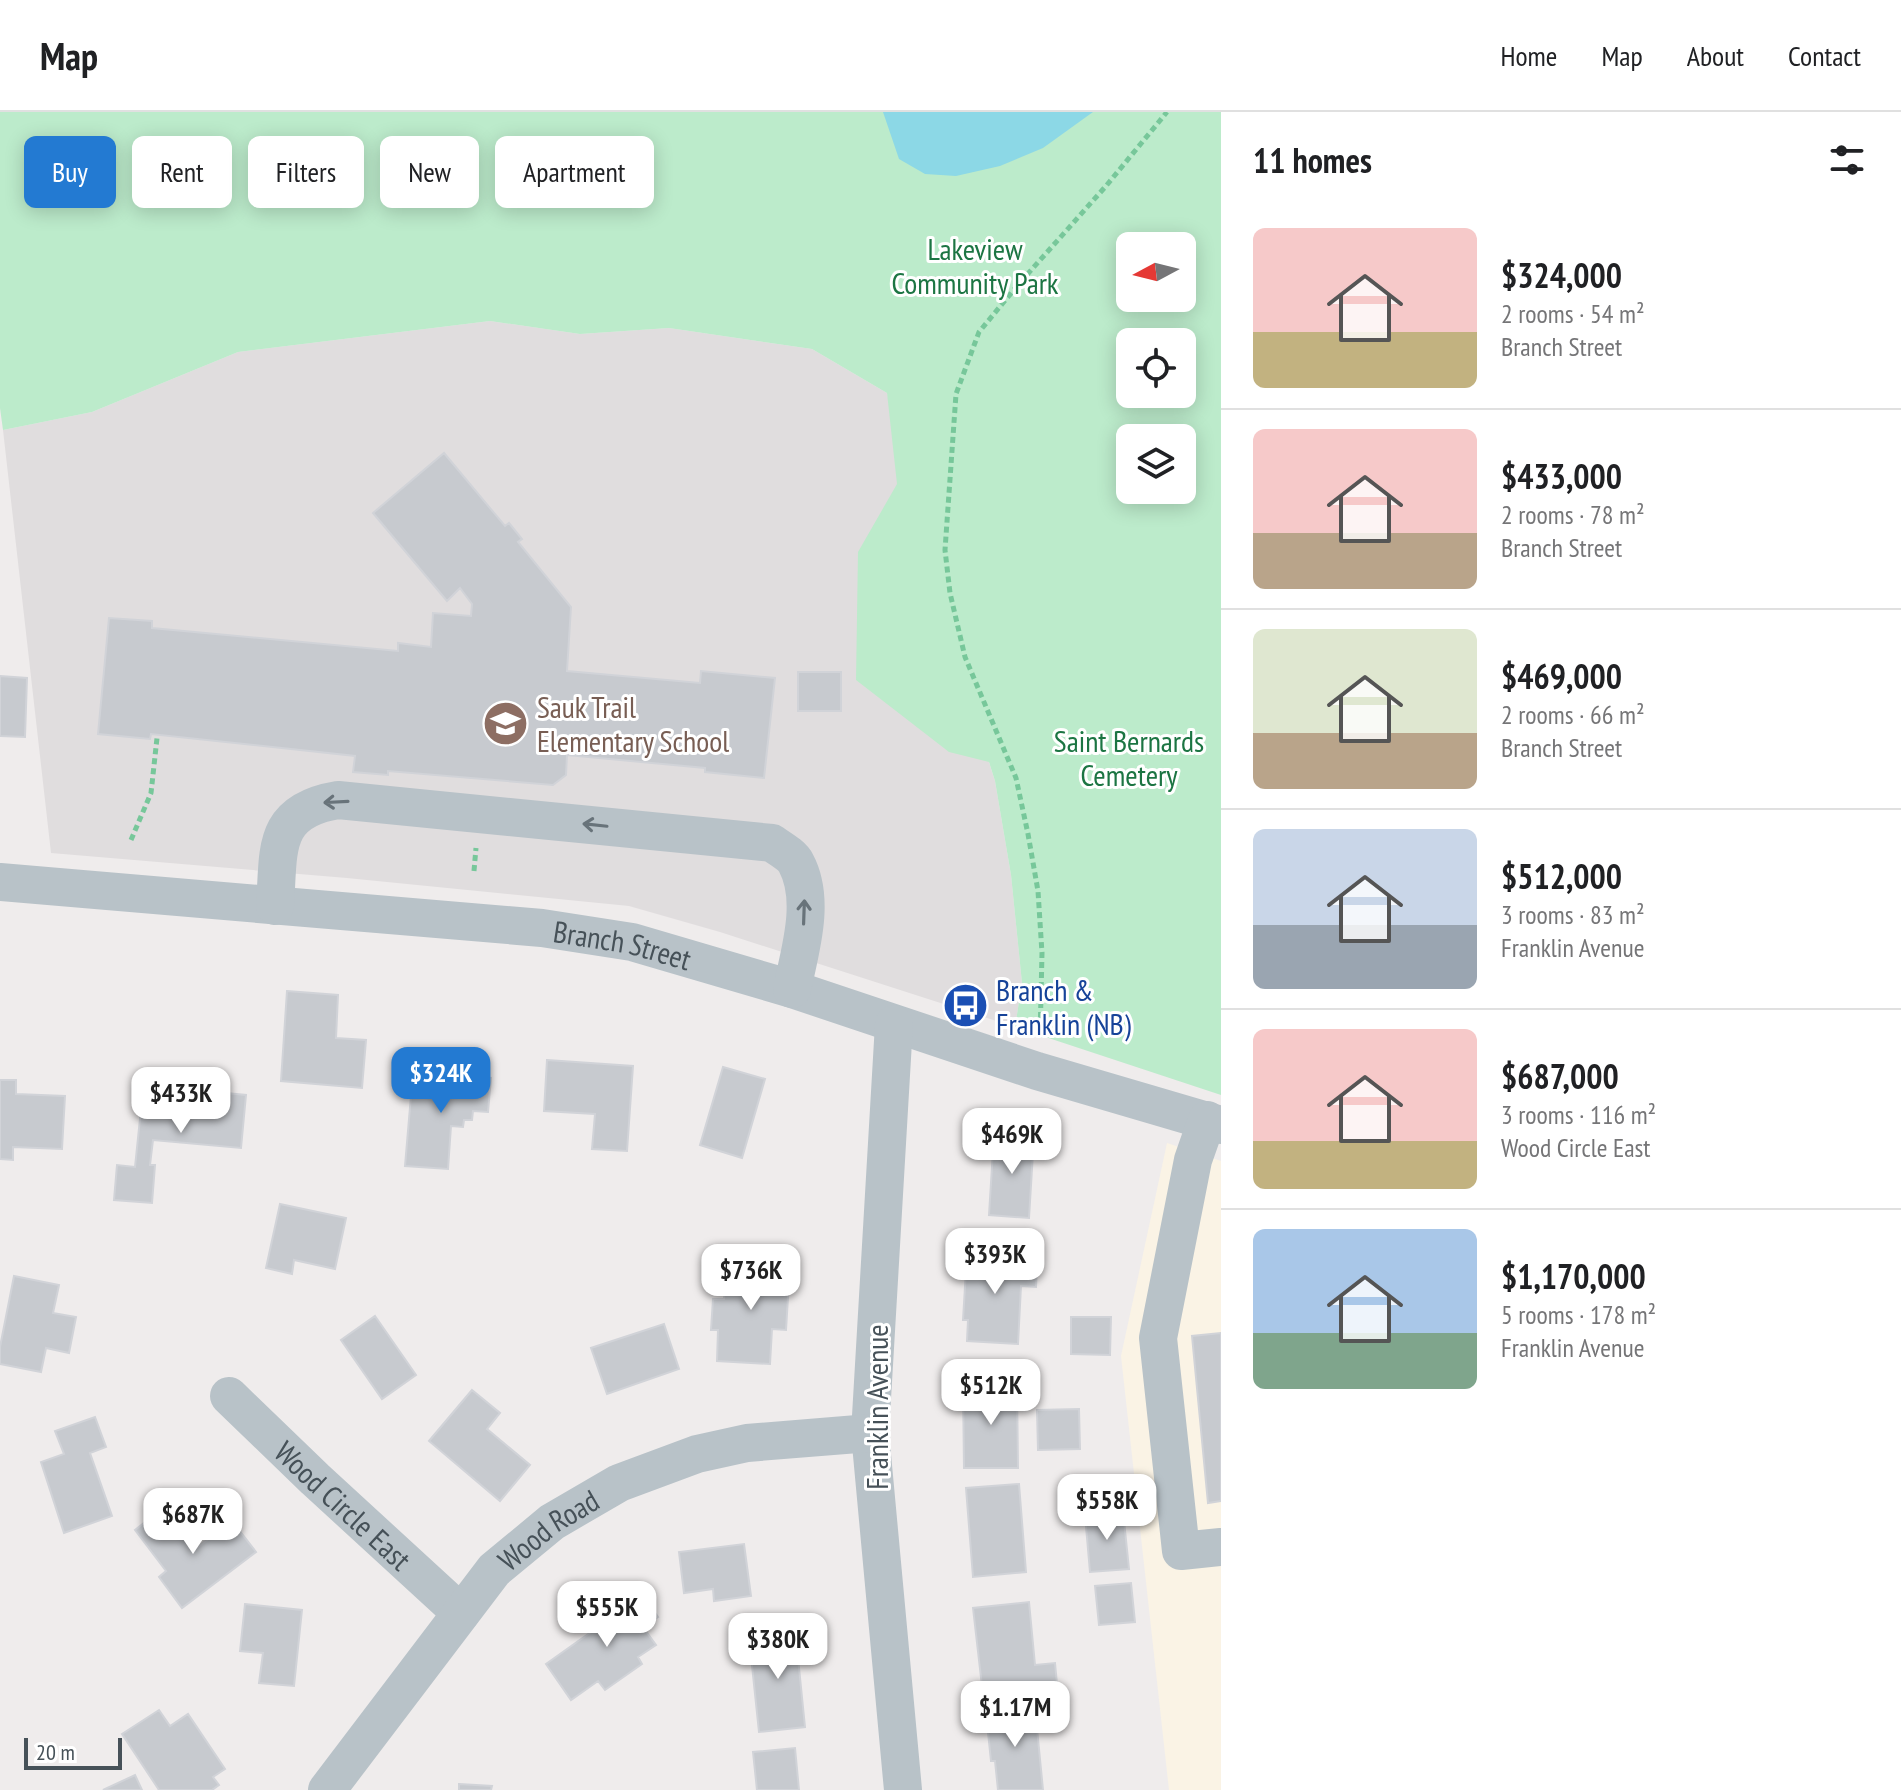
<!DOCTYPE html>
<html lang="en">
<head>
<meta charset="utf-8">
<style>
  body { margin:0; font-family:"PT Sans Narrow",sans-serif; background:#f6f6f6; color:#202124; height:100vh; display:flex; flex-direction:column; font-size:30px; white-space:nowrap }
  * { box-sizing:border-box; margin:0 }
  p { font-size:26px; color:#757577 }
  .icon { flex:none; width:44px; height:44px; fill:none; stroke:currentColor; stroke-width:2; stroke-linecap:round; stroke-linejoin:round }
  .map { position:relative; flex:1; overflow:hidden }
  .sheet { display:flex; flex-direction:column; background:#fff; width:680px }
  .sheet>* { flex:none }
  .hud { position:absolute; left:24px; top:24px; width:760px; height:72px; display:flex; gap:16px }
  .needle { width:52px; rotate:263deg }
  .controls { position:absolute; left:1116px; top:120px; display:grid; gap:16px }
  .controls a { display:grid; place-items:center; width:80px; height:80px; border-radius:12px; background:#fff; box-shadow:0 4px 20px #0003; font-size:40px }
  .scale { position:absolute; left:24px; bottom:20px; width:98px; box-sizing:border-box; padding-left:8px; border:4px solid #465158; border-top:0; font-size:22px; line-height:28px; white-space:nowrap; color:#465158; -webkit-text-stroke:6px #fff; paint-order:stroke }
  .price { position:absolute; translate:-50% -68px; padding:0 18px; border-radius:16px; background:#fff; color:#222; font-size:26px; line-height:52px; filter:drop-shadow(0 2px 4px #0008) }
  .price::after { content:''; position:absolute; left:50%; top:48px; width:24px; height:18px; margin-left:-12px; background:inherit; clip-path:polygon(0 0,100% 0,50% 100%) }
  .price.active { background:#237ad2; color:#fff }
  ul { padding:0; list-style:none }
  li { display:flex; align-items:center; gap:24px; height:200px; padding:0 32px }
  li+li { border-top:2px solid #e0e0e0 }
  li span { display:grid; place-items:center; flex:none; width:224px; height:160px; border-radius:12px; color:#555 }
  li>.icon { margin-inline-start:auto }
  span .icon { width:96px; height:96px; fill:#fffc; stroke-width:1 }
  li b { font-size:34px }
  h2 { display:flex; justify-content:space-between; align-items:center; height:96px; padding:0 32px; font-size:34px }
  .pill { padding:0 28px; border-radius:12px; background:#fff; box-shadow:0 4px 20px #0003; font-size:28px; line-height:72px }
  .pill.active { background:#237ad2; color:#fff }
  header { display:flex; align-items:center; gap:48px; box-sizing:border-box; height:112px; padding:0 40px; background:#fff; border-bottom:2px solid #e0e0e0 }
  header strong { font-size:38px }
  nav { display:flex; gap:44px; margin-inline-start:auto; font-size:28px }
  main { display:flex; flex:1; min-height:0 }
  .map>svg:first-child { display:block }
  .commercial { fill:#faf3e5 }
  .education { fill:#e0ddde }
  .green { fill:#bcebcb; fill-rule:evenodd }
  .water { fill:#8cd8e6 }
  .building { fill:#c7cacf; stroke:#d1d3d8; stroke-width:2 }
  .lines { fill:none; stroke-linecap:round; stroke-linejoin:round }
  .path { stroke:#77c79a; stroke-width:5; stroke-dasharray:6 4; stroke-linecap:butt }
  .minor { stroke:#b8c2c8; stroke-width:38 }
  .oneway { stroke:#68737a }
  .labels { text-anchor:middle; dominant-baseline:central; stroke-width:6; stroke-linejoin:round; paint-order:stroke }
  .park-label { font-size:30px; fill:#1c7543; stroke:#fff }
  .education-label { font-size:30px; fill:#785e54; stroke:#fff; text-anchor:start }
  .street-label { font-size:30px; fill:#465158; stroke:#fff }
  .transit-label { font-size:30px; fill:#164399; stroke:#fff; text-anchor:start }
</style>
</head>
<body>
<header>
<strong>Map</strong>
<nav><a>Home</a><a>Map</a><a>About</a><a>Contact</a></nav>
</header>
<main>
<div class="map">
<svg width="1221" height="1678" viewBox="0 0 1221 1678">
  <rect width="100%" height="100%" fill="#efecec"/>
  <!-- commercial -->
  <path class="commercial" d="M1167,1031L1221,1049V1678H1169L1121,1244Z"/>
  <!-- education -->
  <path class="education" d="M490,209L580,222L669,216L812,237L887,281L958,554L995,669L1011,763L1022,871L1015,915L720,820L629,794L347,766L51,741L3,318L92,300L238,240Z"/>
  <!-- green -->
  <path class="green" d="M0,0H1221V983L1015,915L1022,871L1011,763L995,669L989,650L949,640L856,568L858,440L897,372L887,281L812,237L669,216L580,222L490,209L238,240L92,300L3,318L0,296ZM1130,134H1182V186H1130ZM1130,230H1182V282H1130ZM1130,326H1182V378H1130Z"/>
  <!-- water -->
  <path class="water" d="M883,0H1093L1043,36L1000,54L956,64L925,62L899,47Z"/>
  <!-- building -->
  <path class="building" d="M444,341L505,414L509,411L522,427L518,430L571,495L567,559L700,571L701,559L775,566L764,666L705,660V656L567,643L566,663L553,673L388,659V663L353,660L355,644L151,622L150,627L98,622L109,506L152,509V516L398,539V531L431,535L433,501L471,504L472,492L460,476L447,489L373,401Z
    M798,560H841V599H798Z
    M0,564L27,566L25,625L0,624Z
    M287,879L338,883L336,926L366,928L362,976L281,969Z
    M547,948L633,954L627,1039L592,1037L595,1002L544,999Z
    M723,955L765,967L742,1046L700,1033Z
    M413,960L491,966L488,1000L473,999L472,1008H464L463,1015L451,1014L448,1057L405,1054Z
    M0,968H16V982L65,984L62,1037L13,1035V1048L0,1047Z
    M174,976L246,983L241,1036L153,1028L150,1053H155L152,1091L114,1088L117,1053L135,1055L141,997L172,1000Z
    M994,1022L1034,1024L1029,1106L989,1103Z
    M280,1092L346,1106L335,1157L294,1148L292,1162L266,1156Z
    M971,1138L1022,1141V1154L1037,1155L1036,1175L1021,1174L1018,1232L967,1229L968,1208H963L966,1158H971Z
    M738,1151L790,1153L786,1218L772,1217L770,1252L717,1249L718,1218H711L713,1187H724L726,1160L738,1161Z
    M14,1164L59,1173L53,1201L76,1205L69,1241L46,1236L41,1260L0,1252V1235Z
    M375,1204L416,1263L382,1287L341,1228Z
    M1071,1205H1111L1110,1243L1071,1242Z
    M664,1212L679,1257L607,1282L591,1236Z
    M1221,1221V1389L1208,1391L1192,1224Z
    M1017,1273L1018,1356H964L963,1274Z
    M472,1278L500,1301L487,1317L530,1353L500,1389L429,1329Z
    M1079,1297L1080,1337L1038,1338L1037,1298Z
    M95,1305L106,1335L90,1341L112,1404L64,1421L41,1350L64,1342L55,1319Z
    M1019,1372L1026,1460L973,1465L966,1376Z
    M164,1395L196,1436L232,1409L256,1440L182,1496L159,1465L166,1459L135,1418Z
    M1123,1399L1129,1457L1090,1460L1085,1403Z
    M744,1432L751,1484L714,1489L713,1477L684,1481L679,1440Z
    M1131,1471L1135,1510L1099,1513L1095,1474Z
    M638,1477L658,1505L643,1515L656,1533L638,1545L642,1552L605,1578L598,1569L571,1588L546,1552L612,1505L608,1498Z
    M1029,1490L1035,1553L1055,1551L1057,1572L1037,1574L1038,1577L983,1583L973,1496Z
    M245,1492L302,1498L294,1574L259,1571L263,1541L240,1539Z
    M795,1516L805,1615L759,1620L751,1544H757L754,1520Z
    M1035,1596L1043,1678H998L995,1649H991L986,1601Z
    M159,1598L170,1614L188,1602L225,1657L213,1665L219,1673L212,1678H159L122,1622Z
    M795,1636L799,1678H757L753,1640Z
    M135,1663L142,1678H103Z
    M459,1672L492,1674L491,1678H459Z"/>
  <g class="lines">
    <!-- path -->
    <path class="path" d="M131,728L151,681L157,626
      M474,759L476,736
      M1040,926L1042,841L1038,779L1028,722L1016,666L965,545L950,481L945,438L956,282L979,220L1017,174L1106,74L1167,0"/>
    <!-- minor -->
    <g class="minor">
      <path id="s1" d="M0,770L542,816L632,830L792,877L1037,959L1221,1013"/>
      <path d="M275,794C279,738 271,699 338,688L772,731C779,736 792,743 796,751C816,788 800,839 792,877"/>
      <path d="M894,912L870,1321L903,1678"/>
      <path d="M1207,1008L1193,1048L1158,1226L1181,1439L1221,1435"/>
      <path id="s2" d="M229,1284L315,1367L461,1501"/>
      <path id="s3" d="M327,1678L494,1458L552,1410L619,1371L697,1342L747,1331L870,1321"/>
    </g>
  </g>
  <!-- one-way arrows -->
  <defs><path id="oneway-shaft" d="M-6 0H5M1.5-3L5.5 0L1.5 3" fill="none" stroke-width="1.6" stroke-linecap="round" stroke-linejoin="round" transform="scale(2)"/></defs>
  <g class="oneway">
    <use href="#oneway-shaft" transform="translate(336 690) rotate(177)"/>
    <use href="#oneway-shaft" transform="translate(595 713) rotate(-174)"/>
    <use href="#oneway-shaft" transform="translate(804 800) rotate(-88)"/>
  </g>
  <!-- icons -->
  <defs>
    <symbol id="school-disc" viewBox="-11 -11 22 22"><circle r="9.5" fill="#8d6e63" stroke="#fff"/><path d="M0-5L7-2L0 1L-7-2ZM-4 1L0 2.5L4 1V4Q0 6-4 4Z" fill="#fff"/></symbol>
    <symbol id="bus-disc" viewBox="-11 -11 22 22"><circle r="9.5" fill="#1a4fb4" stroke="#fff"/><path d="M-5-6H5V4H4V6H2V4H-2V6H-4V4H-5ZM-3.5-4V0h7V-4ZM-3.5 1.2v1.5H-2V1.2ZM2 1.2v1.5H3.5V1.2Z" fill="#fff"/></symbol>
  </defs>
  <g fill-rule="evenodd">
    <use href="#school-disc" x="480" y="586" width="51" height="51"/>
    <use href="#bus-disc" x="940" y="868" width="51" height="51"/>
  </g>
  <g class="labels">
    <!-- park labels -->
    <g class="park-label">
      <text x="975" y="136">Lakeview<tspan x="975" dy="34">Community Park</tspan></text>
      <text x="1129" y="628">Saint Bernards<tspan x="1129" dy="34">Cemetery</tspan></text>
    </g>
    <!-- education labels -->
    <g class="education-label">
      <text x="537" y="594">Sauk Trail<tspan x="537" dy="34">Elementary School</tspan></text>
    </g>
    <!-- street labels -->
    <g class="street-label">
      <text stroke="none"><textPath href="#s1" startOffset="626">Branch Street</textPath></text>
      <text transform="translate(876 1295) rotate(-90)">Franklin Avenue</text>
      <text stroke="none"><textPath href="#s2" startOffset="158">Wood Circle East</textPath></text>
      <text stroke="none"><textPath href="#s3" startOffset="344">Wood Road</textPath></text>
    </g>
    <!-- transit labels -->
    <g class="transit-label">
      <text x="996" y="877">Branch &amp;<tspan x="996" dy="34">Franklin (NB)</tspan></text>
    </g>
  </g>
</svg>
<div class="controls">
<a><svg class="needle" viewBox="-14 -14 28 28"><path d="M0-13l5 13h-10z" fill="#e53935"/><path d="M0 13l5-13h-10z" fill="#757577"/></svg></a>
<a><svg class="icon" aria-label="locate" viewBox="0 0 24 24"><circle cx="12" cy="12" r="6"/><path d="M12 2v4M12 18v4M2 12h4M18 12h4"/></svg></a>
<a><svg class="icon" aria-label="layers" viewBox="0 0 24 24"><path d="M12 4l9 5-9 5-9-5zM3 14l9 5 9-5"/></svg></a>
</div>
<div class="scale">20 m</div>
<b class="price active" style="left:441px;top:1003px">$324K</b>
<b class="price" style="left:181px;top:1023px">$433K</b>
<b class="price" style="left:1012px;top:1064px">$469K</b>
<b class="price" style="left:995px;top:1184px">$393K</b>
<b class="price" style="left:751px;top:1200px">$736K</b>
<b class="price" style="left:991px;top:1315px">$512K</b>
<b class="price" style="left:1107px;top:1430px">$558K</b>
<b class="price" style="left:193px;top:1444px">$687K</b>
<b class="price" style="left:607px;top:1537px">$555K</b>
<b class="price" style="left:778px;top:1569px">$380K</b>
<b class="price" style="left:1015px;top:1637px">$1.17M</b>
<div class="hud">
<a class="pill active">Buy</a>
<a class="pill">Rent</a>
<a class="pill">Filters</a>
<a class="pill">New</a>
<a class="pill">Apartment</a>
</div>
</div>
<section class="sheet">
<h2>11 homes<svg class="icon" aria-label="filters" viewBox="0 0 24 24"><path d="M4 7h16M4 17h16"/><circle cx="9" cy="7" r="2"/><circle cx="15" cy="17" r="2"/></svg></h2>
<ul>
<li><span style="background:linear-gradient(#f6c9c9 65%,#c2b280 0)"><svg class="icon" aria-label="home" viewBox="0 0 24 24"><path d="M3 11l9-7 9 7M6 9v11h12V9"/></svg></span><div><b>$324,000</b><p>2 rooms · 54 m²</p><p>Branch Street</p></div></li>
<li><span style="background:linear-gradient(#f6c9c9 65%,#b9a48a 0)"><svg class="icon" aria-label="home" viewBox="0 0 24 24"><path d="M3 11l9-7 9 7M6 9v11h12V9"/></svg></span><div><b>$433,000</b><p>2 rooms · 78 m²</p><p>Branch Street</p></div></li>
<li><span style="background:linear-gradient(#dfe7d0 65%,#b9a48a 0)"><svg class="icon" aria-label="home" viewBox="0 0 24 24"><path d="M3 11l9-7 9 7M6 9v11h12V9"/></svg></span><div><b>$469,000</b><p>2 rooms · 66 m²</p><p>Branch Street</p></div></li>
<li><span style="background:linear-gradient(#c9d6e8 60%,#9aa5b1 0)"><svg class="icon" aria-label="home" viewBox="0 0 24 24"><path d="M3 11l9-7 9 7M6 9v11h12V9"/></svg></span><div><b>$512,000</b><p>3 rooms · 83 m²</p><p>Franklin Avenue</p></div></li>
<li><span style="background:linear-gradient(#f6c9c9 70%,#c2b280 0)"><svg class="icon" aria-label="home" viewBox="0 0 24 24"><path d="M3 11l9-7 9 7M6 9v11h12V9"/></svg></span><div><b>$687,000</b><p>3 rooms · 116 m²</p><p>Wood Circle East</p></div></li>
<li><span style="background:linear-gradient(#a9c7e8 65%,#7fa58c 0)"><svg class="icon" aria-label="home" viewBox="0 0 24 24"><path d="M3 11l9-7 9 7M6 9v11h12V9"/></svg></span><div><b>$1,170,000</b><p>5 rooms · 178 m²</p><p>Franklin Avenue</p></div></li>
</ul>
</section>
</main>
</body>
</html>
